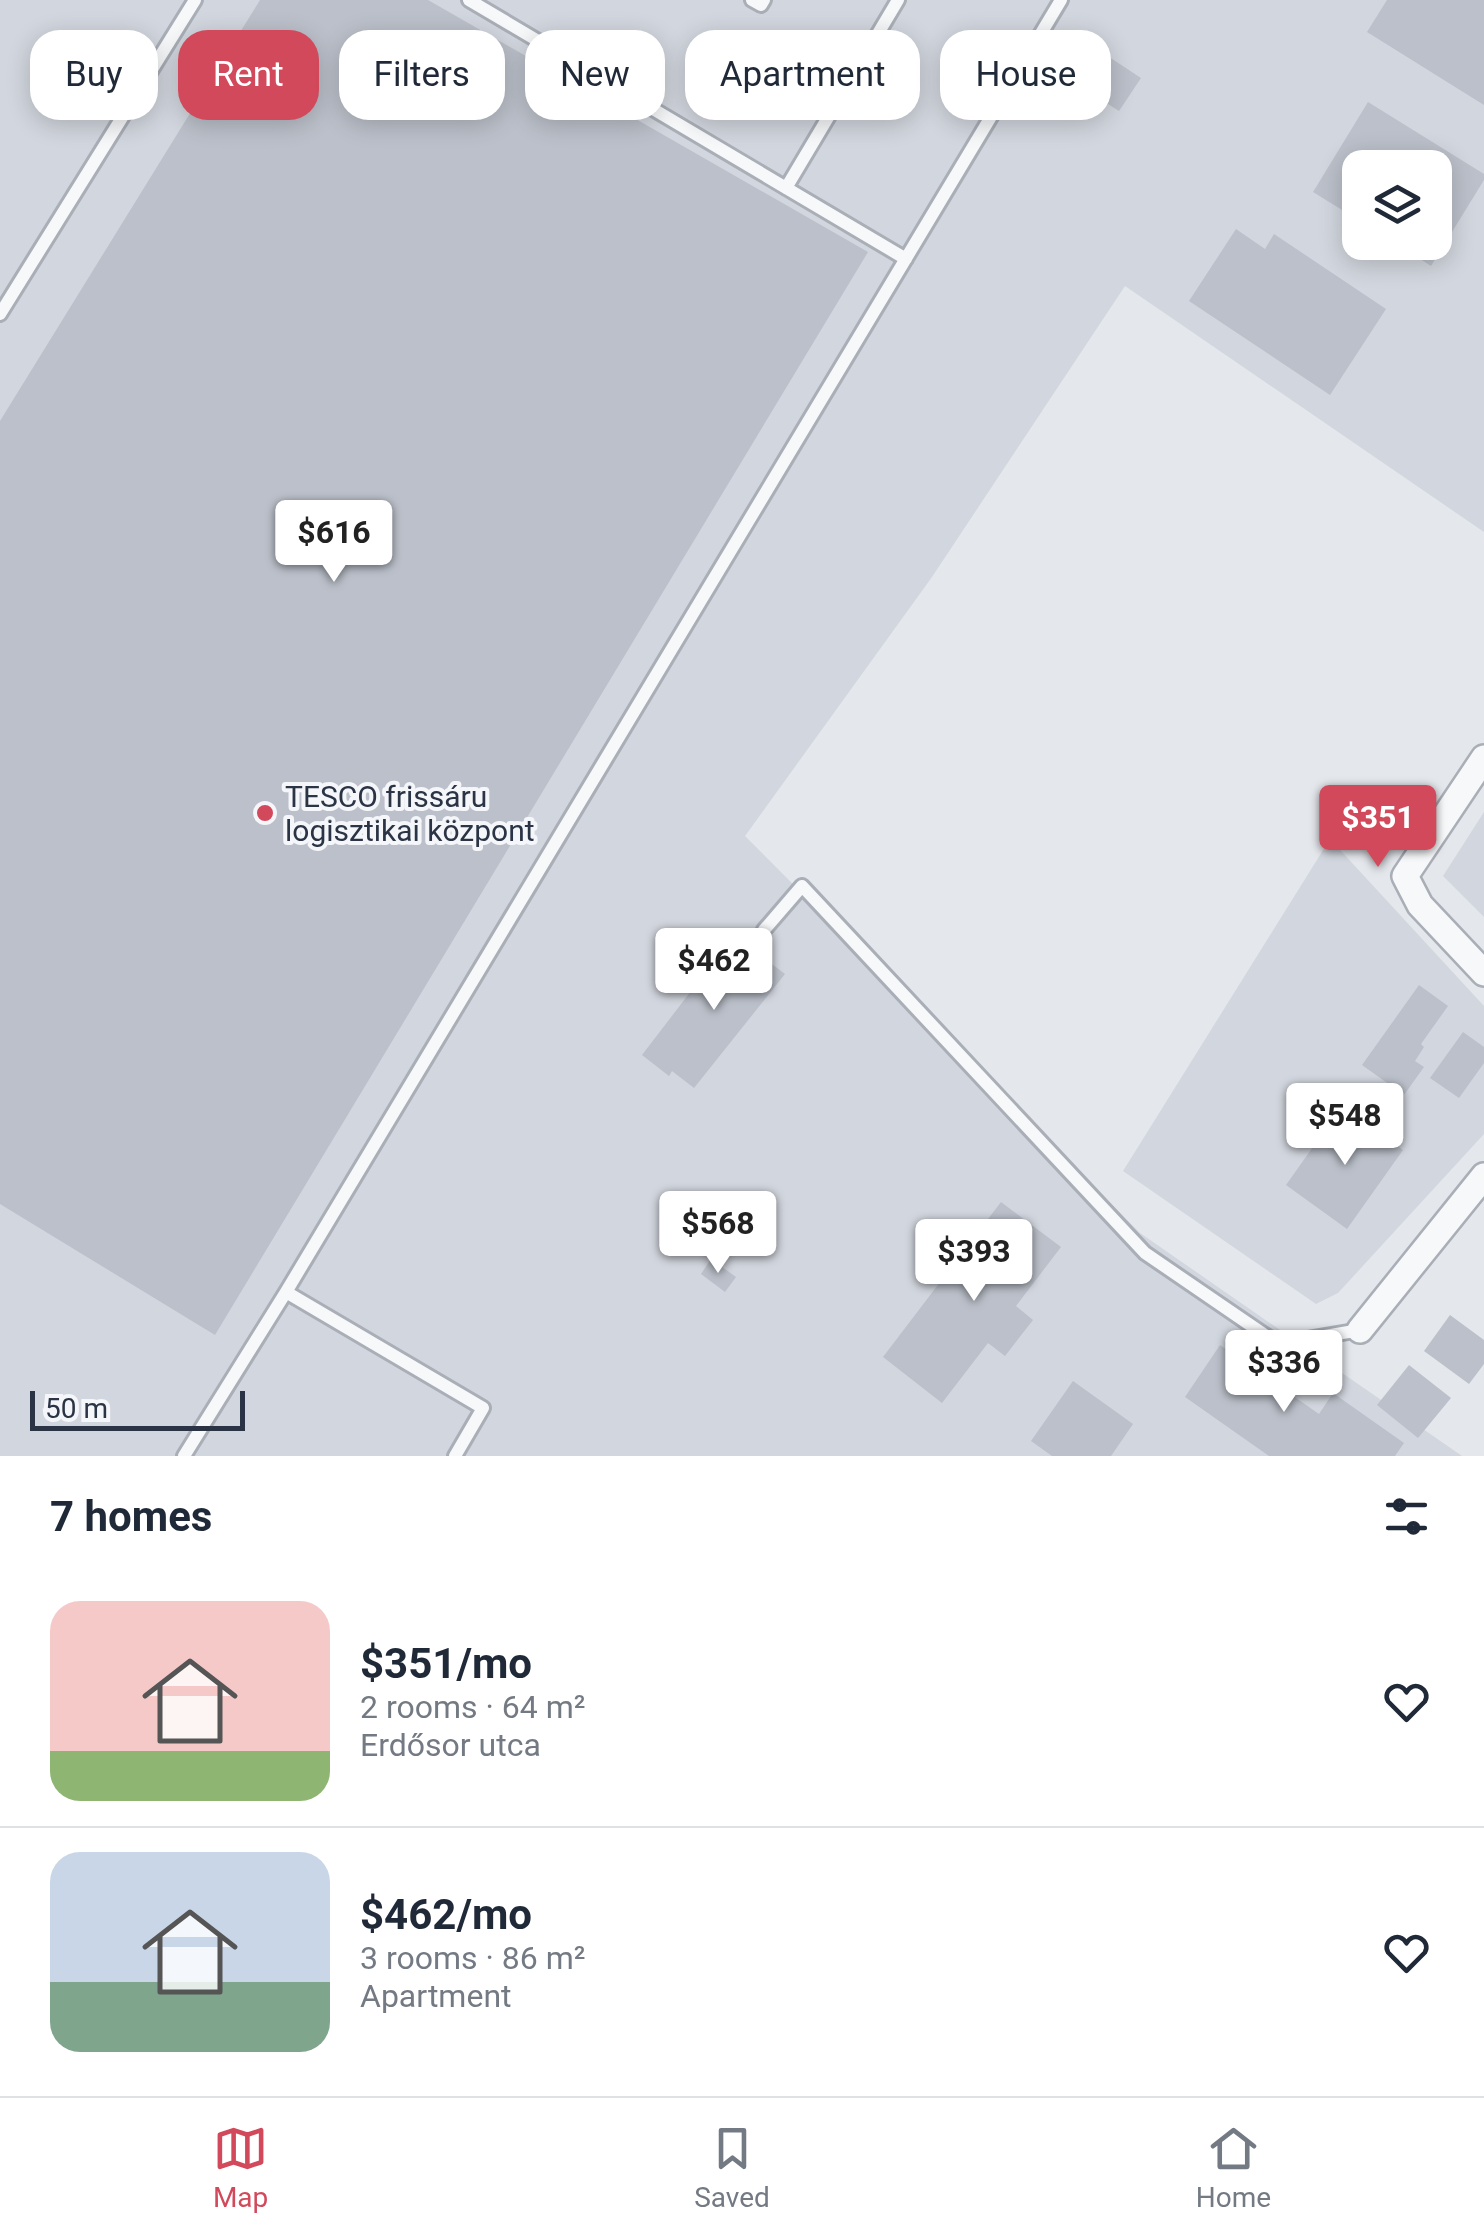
<!DOCTYPE html>
<html lang="en">
<head>
<meta charset="utf-8">
<style>
  body { margin:0; font-family:Roboto,sans-serif; background:#f2f2f3; color:#1f2937; height:100vh; display:flex; flex-direction:column; font-size:38px; white-space:nowrap }
  * { box-sizing:border-box; margin:0 }
  p { font-size:32px; color:#747a83 }
  .icon { flex:none; width:55px; height:55px; fill:none; stroke:currentColor; stroke-width:2; stroke-linecap:round; stroke-linejoin:round }
  .map { position:relative; height:1456px; overflow:hidden }
  .drawer { display:flex; flex-direction:column; background:#fff; flex:1 }
  .drawer>* { flex:none }
  .top-card { position:absolute; left:30px; top:30px; width:1425px; height:90px; display:flex; gap:20px }
  .buttons { position:absolute; left:1342px; top:150px; display:grid; gap:20px }
  .buttons a { display:grid; place-items:center; width:110px; height:110px; border-radius:20px; background:#fff; box-shadow:0 5px 25px #0003; font-size:50px }
  .scale { position:absolute; left:30px; bottom:25px; width:215px; box-sizing:border-box; padding-left:10px; border:5px solid #2b3445; border-top:0; font-size:28px; line-height:35px; white-space:nowrap; color:#2b3445; -webkit-text-stroke:8px #f4f6f9; paint-order:stroke }
  .price { position:absolute; translate:-50% -85px; padding:0 22px; border-radius:10px; background:#fff; color:#222; font-size:32px; line-height:65px; filter:drop-shadow(0 2px 5px #0008) }
  .price::after { content:''; position:absolute; left:50%; top:60px; width:30px; height:22px; margin-left:-15px; background:inherit; clip-path:polygon(0 0,100% 0,50% 100%) }
  .price.active { background:#d1495b; color:#fff }
  ul { padding:0; list-style:none }
  li { display:flex; align-items:center; gap:30px; height:250px; padding:0 50px }
  li+li { border-top:2px solid #e0e1e3 }
  li span { display:grid; place-items:center; flex:none; width:280px; height:200px; border-radius:30px; color:#555 }
  li>.icon { margin-inline-start:auto }
  span .icon { width:120px; height:120px; fill:#fffc; stroke-width:1 }
  li b { font-size:42px }
  h2 { display:flex; justify-content:space-between; align-items:center; height:120px; padding:0 50px; font-size:42px }
  .pill { padding:0 35px; border-radius:30px; background:#fff; box-shadow:0 5px 25px #0003; font-size:35px; line-height:90px }
  .pill.active { background:#d1495b; color:#fff }
  .dock { display:flex; justify-content:space-around; align-items:center; height:140px; border-top:2px solid #e0e1e3; background:#fff; font-size:28px; color:#747a83 }
  .dock a { display:grid; justify-items:center; gap:5px }
  .dock .active { color:#d1495b }
  .map>svg:first-child { display:block }
  .built { fill:#d2d6de; fill-rule:evenodd }
  .building { fill:#bbc0ca }
  .lines { fill:none; stroke-linecap:round; stroke-linejoin:round }
  .service-casing { stroke:#a9aeb7; stroke-width:18 }
  .minor-casing { stroke:#a9aeb7; stroke-width:30 }
  .service { stroke:#f7f8fa; stroke-width:12 }
  .minor { stroke:#f7f8fa; stroke-width:25 }
  .poi-dot { fill:#d1495b; stroke:#f4f6f9; stroke-width:4 }
  .labels { text-anchor:middle; dominant-baseline:central; stroke-width:8; stroke-linejoin:round; paint-order:stroke }
  .poi-label { font-size:30px; fill:#2b3445; stroke:#f4f6f9; text-anchor:start }
</style>
</head>
<body>
<div class="map">
<svg width="1484" height="1456" viewBox="0 0 1484 1456">
  <rect width="100%" height="100%" fill="#e4e7ec"/>
  <!-- built -->
  <path class="built" d="M0,0H1484V532L1125,286L932,577L745,836L1140,1233L1462,1456H0ZM1360,168H1435V242H1360Z
    M1484,812V917L1443,876Z
    M1330,839L1484,1006V1134L1338,1293L1316,1304L1123,1171Z"/>
  <!-- building -->
  <path class="building" d="M260,0H428L868,252L215,1335L0,1204V421Z
    M1387,0H1484V105L1367,32Z
    M1100,51L1141,78L1119,111L1078,85Z
    M1368,102L1484,174V180L1431,266L1394,242H1435V168H1360V221L1313,192Z
    M1236,229L1265,249L1274,234L1386,309L1330,395L1189,301Z
    M734,935L785,974L694,1088L672,1071L669,1076L642,1055Z
    M1419,985L1448,1006L1421,1044L1424,1047L1415,1061L1424,1067L1404,1095L1362,1065Z
    M1463,1032L1484,1047V1063L1459,1098L1430,1078Z
    M1342,1106L1403,1150L1347,1229L1286,1185Z
    M1001,1202L1061,1247L1016,1306L1033,1320L1005,1356L988,1343L942,1403L883,1357Z
    M711,1259L736,1277L725,1292L701,1274Z
    M1450,1315L1484,1340V1364L1469,1384L1424,1351Z
    M1220,1345L1319,1414L1333,1393L1404,1443L1395,1456H1269L1185,1397Z
    M1409,1365L1451,1398L1418,1438L1377,1405Z
    M1073,1381L1133,1424L1111,1456H1052L1031,1441Z"/>
  <g class="lines">
    <defs>
      <path id="service" d="M469,0L906,259
        M752,0L761,5L764,0
        M786,188L898,0
        M0,314L195,0
        M764,930L802,886L1145,1253L1278,1344L1360,1330
        M286,1292L483,1408L455,1456
        M184,1456L286,1292L1061,0"/>
      <path id="minor" d="M1484,758L1405,876L1420,905L1484,973
        M1360,1330L1484,1176"/>
    </defs>
    <!-- service casing -->
    <use href="#service" class="service-casing"/>
    <!-- minor casing -->
    <use href="#minor" class="minor-casing"/>
    <!-- service -->
    <use href="#service" class="service"/>
    <!-- minor -->
    <use href="#minor" class="minor"/>
  </g>
  <!-- markers -->
  <circle class="poi-dot" cx="265" cy="813" r="10"/>
  <g class="labels">
    <!-- poi labels -->
    <g class="poi-label">
      <text x="285" y="796">TESCO frissáru<tspan x="285" dy="34">logisztikai központ</tspan></text>
    </g>
  </g>
</svg>
<div class="buttons">
<a><svg class="icon" aria-label="layers" viewBox="0 0 24 24"><path d="M12 4l9 5-9 5-9-5zM3 14l9 5 9-5"/></svg></a>
</div>
<div class="scale">50 m</div>
<b class="price" style="left:334px;top:585px">$616</b>
<b class="price active" style="left:1378px;top:870px">$351</b>
<b class="price" style="left:714px;top:1013px">$462</b>
<b class="price" style="left:1345px;top:1168px">$548</b>
<b class="price" style="left:718px;top:1276px">$568</b>
<b class="price" style="left:974px;top:1304px">$393</b>
<b class="price" style="left:1284px;top:1415px">$336</b>
<div class="top-card">
<a class="pill">Buy</a>
<a class="pill active">Rent</a>
<a class="pill">Filters</a>
<a class="pill">New</a>
<a class="pill">Apartment</a>
<a class="pill">House</a>
</div>
</div>
<section class="drawer">
<h2>7 homes<svg class="icon" aria-label="filters" viewBox="0 0 24 24"><path d="M4 7h16M4 17h16"/><circle cx="9" cy="7" r="2"/><circle cx="15" cy="17" r="2"/></svg></h2>
<ul>
<li><span style="background:linear-gradient(#f6c9c9 75%,#8fb573 0)"><svg class="icon" aria-label="home" viewBox="0 0 24 24"><path d="M3 11l9-7 9 7M6 9v11h12V9"/></svg></span><div><b>$351/mo</b><p>2 rooms · 64 m²</p><p>Erdősor utca</p></div><svg class="icon" aria-label="heart" viewBox="0 0 24 24"><path d="M12 20l-8-8c-3-5 5-10 8-4 3-6 11-1 8 4z"/></svg></li>
<li><span style="background:linear-gradient(#c9d6e8 65%,#7fa58c 0)"><svg class="icon" aria-label="home" viewBox="0 0 24 24"><path d="M3 11l9-7 9 7M6 9v11h12V9"/></svg></span><div><b>$462/mo</b><p>3 rooms · 86 m²</p><p>Apartment</p></div><svg class="icon" aria-label="heart" viewBox="0 0 24 24"><path d="M12 20l-8-8c-3-5 5-10 8-4 3-6 11-1 8 4z"/></svg></li>
</ul>
</section>
<nav class="dock">
<a class="active"><svg class="icon" aria-label="map" viewBox="0 0 24 24"><path d="M3 6l6-2 6 2 6-2v14l-6 2-6-2-6 2zM9 4v14M15 6v14"/></svg>Map</a>
<a><svg class="icon" aria-label="saved" viewBox="0 0 24 24"><path d="M7 4h10v16l-5-4-5 4z"/></svg>Saved</a>
<a><svg class="icon" aria-label="home" viewBox="0 0 24 24"><path d="M3 11l9-7 9 7M6 9v11h12V9"/></svg>Home</a>
</nav>
</body>
</html>
